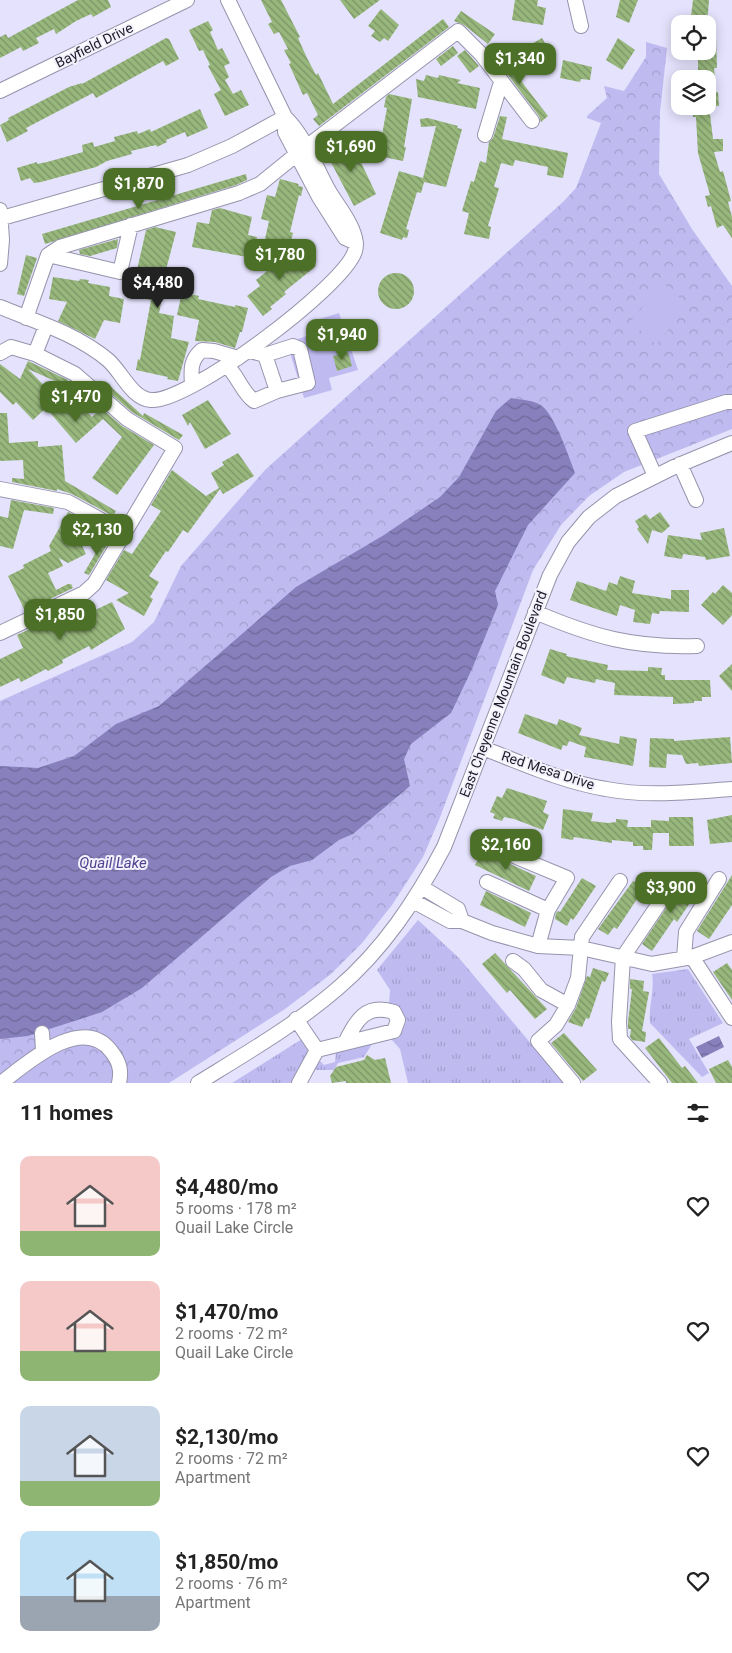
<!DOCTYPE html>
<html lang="en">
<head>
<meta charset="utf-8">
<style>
  body { margin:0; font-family:Roboto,sans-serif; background:#f6f6f6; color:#222; height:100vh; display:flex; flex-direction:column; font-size:19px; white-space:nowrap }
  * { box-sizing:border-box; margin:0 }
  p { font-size:16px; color:#767676 }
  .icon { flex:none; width:28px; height:28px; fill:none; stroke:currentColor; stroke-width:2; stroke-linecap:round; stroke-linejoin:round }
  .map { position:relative; height:1083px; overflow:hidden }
  .side { display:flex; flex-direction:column; background:#fff; flex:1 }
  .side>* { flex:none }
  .buttons { position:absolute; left:671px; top:15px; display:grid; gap:10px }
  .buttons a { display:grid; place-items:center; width:45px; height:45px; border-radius:10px; background:#fff; box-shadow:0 2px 12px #0003; font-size:25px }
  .price { position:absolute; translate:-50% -42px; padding:0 11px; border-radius:10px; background:#4d7029; color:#fff; font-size:16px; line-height:32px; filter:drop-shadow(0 1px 2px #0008) }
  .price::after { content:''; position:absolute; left:50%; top:30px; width:15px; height:11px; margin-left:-8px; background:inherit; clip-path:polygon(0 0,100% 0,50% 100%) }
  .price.current { background:#222; color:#fff }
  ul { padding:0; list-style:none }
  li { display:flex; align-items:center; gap:15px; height:125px; padding:0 20px }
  li span { display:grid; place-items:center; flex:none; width:140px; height:100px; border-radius:10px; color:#555 }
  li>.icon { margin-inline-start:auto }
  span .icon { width:60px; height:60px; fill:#fffc; stroke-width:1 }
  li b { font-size:21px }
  h2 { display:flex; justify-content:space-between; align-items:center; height:60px; padding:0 20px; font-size:21px }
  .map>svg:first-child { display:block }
  .grass { fill:url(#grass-tufts) }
  .park { fill:url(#park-crowns) }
  .pitch { fill:#bfbaf0 }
  .water { fill:url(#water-waves) }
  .building { fill:url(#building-back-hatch) }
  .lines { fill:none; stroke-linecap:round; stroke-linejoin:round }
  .minor-casing { stroke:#9694ac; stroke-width:16 }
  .minor { stroke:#fff; stroke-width:14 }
  .labels { text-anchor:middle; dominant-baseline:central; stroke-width:4; stroke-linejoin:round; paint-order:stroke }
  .street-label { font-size:14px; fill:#1d1c26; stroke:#f2f1fc }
  .water-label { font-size:15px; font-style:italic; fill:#51438e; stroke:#f2f1fc }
</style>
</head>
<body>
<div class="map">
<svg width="732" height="1083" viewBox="0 0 732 1083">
  <defs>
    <pattern id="grass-tufts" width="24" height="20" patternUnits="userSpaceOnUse" patternTransform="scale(1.25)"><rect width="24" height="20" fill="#bfbaf0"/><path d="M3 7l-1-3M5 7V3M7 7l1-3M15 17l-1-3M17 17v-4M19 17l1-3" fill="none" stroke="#a49fce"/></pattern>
    <pattern id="park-crowns" width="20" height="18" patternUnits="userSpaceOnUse" patternTransform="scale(1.25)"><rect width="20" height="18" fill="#bfbaf0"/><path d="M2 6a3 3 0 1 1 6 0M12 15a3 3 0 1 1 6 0" fill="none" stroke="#a49fce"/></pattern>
    <pattern id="water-waves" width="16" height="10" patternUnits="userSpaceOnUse" patternTransform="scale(1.25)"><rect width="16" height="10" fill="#8780bc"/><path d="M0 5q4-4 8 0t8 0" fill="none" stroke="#6e6899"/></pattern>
    <pattern id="building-back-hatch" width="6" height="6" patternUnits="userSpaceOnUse" patternTransform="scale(1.25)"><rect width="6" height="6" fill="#97b77c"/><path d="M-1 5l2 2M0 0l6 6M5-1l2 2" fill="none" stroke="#7b9465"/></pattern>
  </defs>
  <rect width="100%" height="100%" fill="#e4e2fc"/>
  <!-- grass -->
  <path class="grass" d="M418,920L459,958L564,1083H408L400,1049L391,1039L399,1038L406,1022L402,1014L389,1004L390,990L377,970Z
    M688,969L723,1023L689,1039L709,1073L702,1077L650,1023C648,1007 655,991 652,974Z
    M302,1039C314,1056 304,1067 296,1083H232Z
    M372,1044L364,1057L338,1063L334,1070H314L320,1061L324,1065L335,1062L336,1052Z"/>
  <!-- park -->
  <path class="park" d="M646,42L667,48L660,112L659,174L692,229L732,286V429L624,472L589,496L561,525L533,570L439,820L423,857L392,905L362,943L331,974L285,1009L169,1083H0V701L132,642L154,622L181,566L265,470L564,201L576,188L601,123L587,118V116L607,98L604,86L624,91L646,57Z"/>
  <!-- pitch -->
  <path class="pitch" d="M663,283L689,306L656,344L630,322Z
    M339,313L358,370L329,378L332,390L304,398L287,343L315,333L313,321Z"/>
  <!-- water -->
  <path class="water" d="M511,398C521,400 534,400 542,406C555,416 569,457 575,473L528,525L495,591L498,605L472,669L451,713L411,744L404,759L410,786L353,834L339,840L312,860L290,866L271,877L142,988L102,1012L28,1036L0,1039V766L38,768L74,756L116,724L159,706L296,587L384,535L440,497L459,477L496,411Z
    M719,1036L724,1047L702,1058L696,1047Z"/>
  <!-- building -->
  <path class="building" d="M78,0H108L111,7L93,17L91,14L76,21L56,34L54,29L36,38L39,43L23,51L21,47L0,58V37L6,34L8,38Z
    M261,0H281L300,37L298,38L307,58L316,75L318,73L333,104L443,19L449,27L319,126L313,119L318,115L307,93L303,95L289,64L291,63L284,50L288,49L279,32L274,34L268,24L272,22Z
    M340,0H380L354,19Z
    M515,0H538L537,6L546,8L543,25L512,20Z
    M620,0H638L629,23L616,17Z
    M693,0H709L707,24H690Z
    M381,9L399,25L388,41L384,38L380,42L371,36L375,31L368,26Z
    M461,11L495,34L488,44L464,25L454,21Z
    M208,21L213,30L210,32L218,50L222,48L230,63L224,66L229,77L225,80L233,94L241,90L249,105L225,116L214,94L221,90L208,66L210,65L203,50L199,51L189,30Z
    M716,37L717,68H714L715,79H698V57H708V38Z
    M166,38L169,39L179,59L166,66L163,61L96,98L93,93L26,128L28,131L7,142L0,125L9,120L8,118L69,87L82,83V84Z
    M542,38L555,61L539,71L526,47Z
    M618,38L635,50L622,70L606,60Z
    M453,46L458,53L441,66L436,59Z
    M495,47L548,116L541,122L539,116L490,51Z
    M465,50L479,66L470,73L457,56Z
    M563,60L592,67L590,80L581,79L580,82L560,78Z
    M426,75L438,78L439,75L461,80L457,83L480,88L476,109L418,97L416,79L424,81Z
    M718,92L719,106H708V93Z
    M389,94L412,99L404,147H406L403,161L378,156L387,108L384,107L386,97Z
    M692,106H709L713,139H723V151L714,152L720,172L723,171L731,201L728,202L732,217V238L723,225L717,228L711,206L708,207L705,196L710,195L698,153L696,117H693Z
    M200,109L208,128L187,137L185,132L166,140L167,142L157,147L156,145L131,151L132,154L107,161L96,167L41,182L34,183L30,178L21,181L17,168L37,162V164L47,162L83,152L82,145L93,142L94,147L115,141L114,137L137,131L138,134L150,129L151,132Z
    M500,116L507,117L502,139L568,153L563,178L547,175L548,167L515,160L513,166L501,163L494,187L499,188L488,226L491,227L489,239L464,234L469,213L462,211L471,181L474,182L480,161L486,163L489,142L493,138Z
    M428,118L458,126L457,128L462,129L446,187L424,182L421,193L417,192L406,229L409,230L407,238L403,237L402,240L380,233L399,171L423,178L436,126L421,127L420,119Z
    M346,139L355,156L357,154L376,194L354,206L325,151Z
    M246,174L247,180L236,185L45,244L42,234Z
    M280,179L299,184L298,186L303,187L301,196L299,195L290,232L293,233L290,245L265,239L269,221L261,219L267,195L275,197Z
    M220,208L252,217L248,235L257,237L253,258L192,247L197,222L209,224L212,210Z
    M155,227L176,232L160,292L163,293L159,313L174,316L171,338L189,342L178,381L167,379L168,377L136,370L138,359L140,360L151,300L136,297L140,280L135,279L146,230Z
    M118,239L117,248L90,256L80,254L79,250Z
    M303,249L316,266L284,292L286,294L270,307L272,309L263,316L247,296L260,286L256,280L287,255L285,263Z
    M26,255L37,258L24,296L17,294Z
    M378 291a18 18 0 1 1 36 0a18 18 0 1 1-36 0Z
    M53,277L79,281L80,279L89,280L88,283L110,287L109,296L124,299L120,323L104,320L95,339L58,321L67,302L49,299Z
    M182,292L199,296L198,299L235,307V305L248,308L242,332H240L235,348L215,342L195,341L199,320L177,315Z
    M348,352L352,366L337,371L333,356Z
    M28,361L68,380L66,386L28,369L63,405L72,396L92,417L101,408L122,426L154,445L117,495L92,478L122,437L103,419L76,443L46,408L33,420L16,402L13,405L0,392V364L20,379Z
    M108,384L143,416L144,413L183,435L179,440L132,412L104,388Z
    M208,400L231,434L205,449L190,422L188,426L182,415Z
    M0,413H7L9,443L38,441V447L62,445L65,481L116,511L113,516L72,494L57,489V491L12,482V478L24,479L23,460L0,461Z
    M238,453L254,476L223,494L220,489L188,533L183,530L168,552L166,551L149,576L159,582L150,597L153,599L144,616L116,600L129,593L106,580L124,550L132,554L161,511L151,505L172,470L206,496L219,488L211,473L224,465L222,462Z
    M11,500L54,508L53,514L24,510L13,549L0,546V516L8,518Z
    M68,512L104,531L100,538L70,520L76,517L66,516Z
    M660,512L670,526L662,533L652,530L648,544L637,529L639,527L635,521L646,514L650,519Z
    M70,521L86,554L68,563L59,558L63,566L48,573L56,590L68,584H71L73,588L25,611L8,576L24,568L23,565L51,551L49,546L61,525Z
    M724,528L730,556L706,560L705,557L683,554L682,559L664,556L668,535L702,540L700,533Z
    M105,537L110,540L89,575L84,573Z
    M620,576L635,581L632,593L671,599V590H689V612L660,611L659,614L652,613L650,624L633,622L635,610L620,605L617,616L570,600L577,581L606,591L609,582L617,585Z
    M723,585L732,593V615L723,625L701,605L713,592L715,594Z
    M112,602L125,629L91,650L89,646L62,660L63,663L48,671L46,669L21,682L19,678L0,687V659L23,648L17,635L84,603L89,613Z
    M550,649L567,654L566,656L608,665L607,670L648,671V667L662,668L661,675H665V680H710L711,697H702V701H694V703L673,704V697L614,695L615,683L596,679L595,683L567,677L564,684L541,675Z
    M732,664V691L719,676Z
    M525,714L557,725L559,719L582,728L579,735L619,744L620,736L637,739L633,766L584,757L586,747L569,741L567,746L563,745L561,750L518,733Z
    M730,737L732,763L699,766L698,763L686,764L682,755L667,754L666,768L649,767L650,738L674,739V741Z
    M507,788L547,801L543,812L549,815L543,830L514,819L504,817L502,821L493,818L495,814L490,812L497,796L502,798Z
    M563,809L593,813L591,821L608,823L616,822V819L628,820L627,827H651V820L669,821V817H693L694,846H669V833H653L652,850H643V846H633V842L612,840V843L574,837L573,840L561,838Z
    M732,815V842L710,844L707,820Z
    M482,851L536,876L529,891L475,865Z
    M732,875V905L709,939L697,931Z
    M582,878L596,886L578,913L573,920L571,918L567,926L555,919L556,913L558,911L560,912Z
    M685,880L699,890L677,922L674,919L652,951L642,944Z
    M633,881L647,890L641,898L639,896L617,929L614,927L608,935L598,929Z
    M486,891L531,913L525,927L480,905Z
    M495,953L547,1009L535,1019L510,990L507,993L482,964Z
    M727,963L732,970V1000L713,972Z
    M593,968L609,973L605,982L602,981L589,1019L586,1018L582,1027L568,1022L576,1008L587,976L590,977Z
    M630,979L644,981L643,991L649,992L642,1031L646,1032L645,1042L632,1040L630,1037L631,1029H628V1022L632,989H630Z
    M564,1033L597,1070L583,1081L551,1043Z
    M659,1038L682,1068L685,1066L698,1083H672L645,1048Z
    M367,1055L375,1060L385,1058L391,1083H346V1081L332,1083L330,1076L336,1067L364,1060Z
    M728,1060L732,1067V1083H716L709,1069Z"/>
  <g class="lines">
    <defs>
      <path id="minor" d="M575,0L581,26
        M0,91L187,0
        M285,117V132L319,197L345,238L356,243
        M485,135L501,82
        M2,218L188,165L232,146L285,117
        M48,255L120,272L131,225
        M0,264L2,240L0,210
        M0,307C37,322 77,334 108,360C121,371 132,399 151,400C188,403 344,287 355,251C357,245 355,236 352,229C347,216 336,203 329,191C315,166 305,136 285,117L228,0
        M26,318L48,255L60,247L239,193L260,184L297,154L458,31L481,54L532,121
        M0,353L11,347L35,354L75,374L127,419L175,448L94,584L84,593L0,633
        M35,354L46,326
        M265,355L277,391
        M227,366C238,376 242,392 254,401L277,391L308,383L300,349L293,346L265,355L250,351
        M192,385C191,370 190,360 202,350L214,351L238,358
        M680,464L696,500
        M655,476L635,431L726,402H732
        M0,489L68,502L125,533
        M535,612C594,637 633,648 697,646
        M483,748C524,764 564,782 606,789C648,797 690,792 732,789
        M488,845L567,878L548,910L538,946
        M487,882L548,910
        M423,888L458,909L462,921
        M413,901L450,921H462L492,933L538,946L581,948L652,964L692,957L732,942
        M692,957L732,1018
        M684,958L686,932L719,879
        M513,961L524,969L541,990L568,1005
        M296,1019L317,1050L299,1083
        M42,1033L43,1050
        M317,1050L394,1031L398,1020L394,1012C366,1003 356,1020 345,1043
        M1,1083C26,1064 82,1013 111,1051C119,1061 122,1070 119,1083
        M198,1083C245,1054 295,1025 337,989C383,950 416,900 444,847L550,575L568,542L589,517L616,496L674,467L732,443
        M573,1083L538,1041L556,1025L568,1005L578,978L582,937L620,881
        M660,1083L620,1039L619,1022L623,957L671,886"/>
    </defs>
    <!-- minor casing -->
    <use href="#minor" class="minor-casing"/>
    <!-- minor -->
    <use href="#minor" class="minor"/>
  </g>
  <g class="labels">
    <!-- street labels -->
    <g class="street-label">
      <text transform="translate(94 45) rotate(-26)">Bayfield Drive</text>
      <text transform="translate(503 694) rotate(-69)">East Cheyenne Mountain Boulevard</text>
      <text transform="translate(548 770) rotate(18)">Red Mesa Drive</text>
    </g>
    <!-- water labels -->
    <g class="water-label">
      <text x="113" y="863">Quail Lake</text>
    </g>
  </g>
</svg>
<div class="buttons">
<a><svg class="icon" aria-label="locate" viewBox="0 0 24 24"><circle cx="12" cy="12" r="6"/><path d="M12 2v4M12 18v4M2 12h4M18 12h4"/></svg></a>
<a><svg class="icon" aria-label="layers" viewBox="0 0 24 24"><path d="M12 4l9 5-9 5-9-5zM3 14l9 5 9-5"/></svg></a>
</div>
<b class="price" style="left:520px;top:85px">$1,340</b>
<b class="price" style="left:351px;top:173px">$1,690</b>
<b class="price" style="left:139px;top:210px">$1,870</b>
<b class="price" style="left:280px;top:281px">$1,780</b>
<b class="price current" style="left:158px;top:309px">$4,480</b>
<b class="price" style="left:342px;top:361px">$1,940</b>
<b class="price" style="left:76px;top:423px">$1,470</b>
<b class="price" style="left:97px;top:556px">$2,130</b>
<b class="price" style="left:60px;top:641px">$1,850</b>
<b class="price" style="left:506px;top:871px">$2,160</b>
<b class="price" style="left:671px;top:914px">$3,900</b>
</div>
<section class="side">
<h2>11 homes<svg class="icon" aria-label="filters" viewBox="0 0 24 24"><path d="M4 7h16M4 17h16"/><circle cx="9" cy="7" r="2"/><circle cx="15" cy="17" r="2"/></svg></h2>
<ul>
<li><span style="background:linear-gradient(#f6c9c9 75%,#8fb573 0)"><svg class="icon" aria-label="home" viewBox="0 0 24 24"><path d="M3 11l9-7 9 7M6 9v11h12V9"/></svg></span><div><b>$4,480/mo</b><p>5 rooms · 178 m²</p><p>Quail Lake Circle</p></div><svg class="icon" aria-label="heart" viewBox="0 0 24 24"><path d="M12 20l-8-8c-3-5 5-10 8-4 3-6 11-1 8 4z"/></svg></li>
<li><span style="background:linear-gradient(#f6c9c9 70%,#8fb573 0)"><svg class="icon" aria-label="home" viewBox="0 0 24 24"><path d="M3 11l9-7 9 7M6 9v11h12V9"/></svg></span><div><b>$1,470/mo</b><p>2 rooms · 72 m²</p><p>Quail Lake Circle</p></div><svg class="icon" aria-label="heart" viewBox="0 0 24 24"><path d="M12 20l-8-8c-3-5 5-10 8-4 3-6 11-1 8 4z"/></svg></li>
<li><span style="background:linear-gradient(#c9d6e8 75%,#8fb573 0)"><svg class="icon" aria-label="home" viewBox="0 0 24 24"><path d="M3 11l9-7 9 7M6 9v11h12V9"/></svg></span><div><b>$2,130/mo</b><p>2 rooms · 72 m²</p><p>Apartment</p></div><svg class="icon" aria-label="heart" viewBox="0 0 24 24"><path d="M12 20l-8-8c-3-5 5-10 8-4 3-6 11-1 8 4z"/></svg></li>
<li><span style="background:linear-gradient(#bfe0f5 65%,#9aa5b1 0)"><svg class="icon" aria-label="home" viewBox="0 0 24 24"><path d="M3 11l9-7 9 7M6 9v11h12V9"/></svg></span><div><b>$1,850/mo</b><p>2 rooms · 76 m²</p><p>Apartment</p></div><svg class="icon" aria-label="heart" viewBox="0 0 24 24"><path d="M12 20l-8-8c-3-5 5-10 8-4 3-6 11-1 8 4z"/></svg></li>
</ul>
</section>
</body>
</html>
